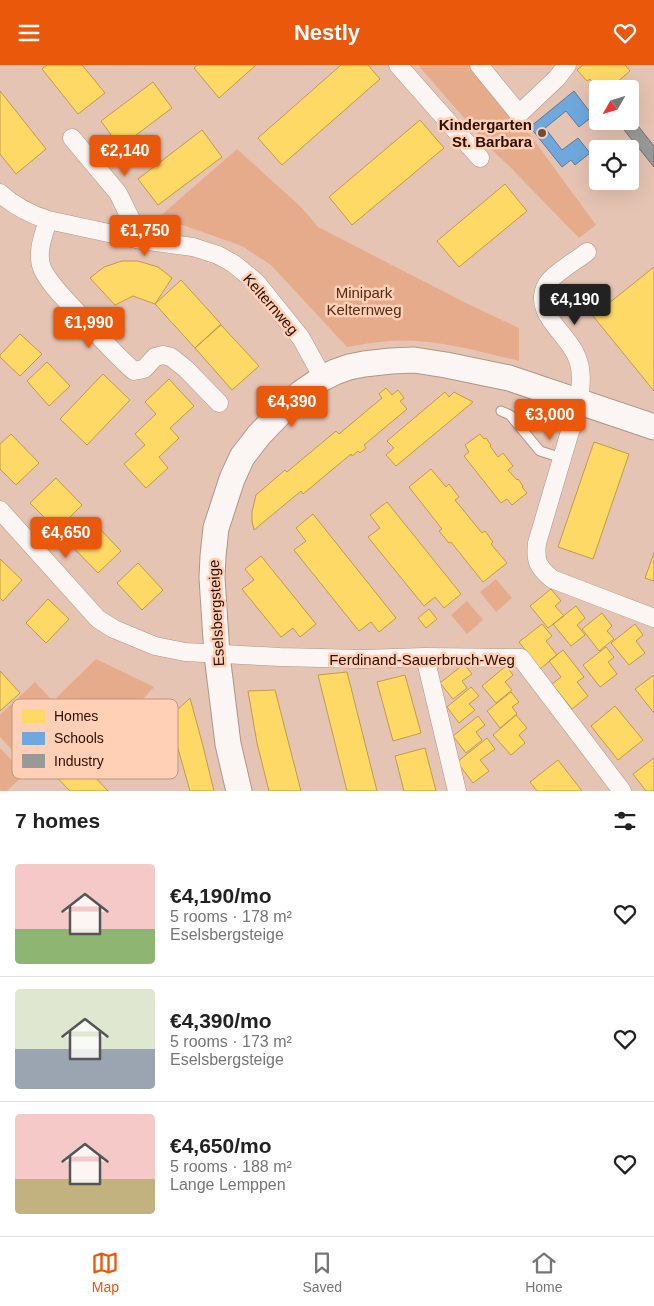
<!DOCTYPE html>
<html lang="en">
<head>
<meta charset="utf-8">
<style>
  body { margin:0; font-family:Helvetica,sans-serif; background:#f6f6f6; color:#222; height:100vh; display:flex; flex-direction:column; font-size:19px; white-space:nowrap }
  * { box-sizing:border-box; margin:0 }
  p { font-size:16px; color:#767676 }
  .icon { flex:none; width:28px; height:28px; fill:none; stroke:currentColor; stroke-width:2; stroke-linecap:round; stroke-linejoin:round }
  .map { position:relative; height:726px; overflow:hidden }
  .side { display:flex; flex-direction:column; background:#fff; flex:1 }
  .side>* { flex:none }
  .needle { width:32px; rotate:231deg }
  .controls { position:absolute; left:589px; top:15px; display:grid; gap:10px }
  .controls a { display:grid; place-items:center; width:50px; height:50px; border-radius:5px; background:#fff; box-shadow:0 5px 20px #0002; font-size:25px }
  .price { position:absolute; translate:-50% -42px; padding:0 11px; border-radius:5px; background:#ea580c; color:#fff; font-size:16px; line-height:32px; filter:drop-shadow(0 1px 2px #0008) }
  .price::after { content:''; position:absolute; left:50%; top:30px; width:15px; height:11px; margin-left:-8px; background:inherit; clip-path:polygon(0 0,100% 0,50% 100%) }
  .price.on { background:#222; color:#fff }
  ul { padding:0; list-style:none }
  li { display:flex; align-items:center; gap:15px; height:125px; padding:0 15px }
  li+li { border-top:1px solid #e0e0e0 }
  li span { display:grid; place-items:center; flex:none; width:140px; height:100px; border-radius:5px; color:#555 }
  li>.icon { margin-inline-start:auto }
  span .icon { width:60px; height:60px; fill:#fffc; stroke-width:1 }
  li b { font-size:21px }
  h2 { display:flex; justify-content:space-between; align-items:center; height:60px; padding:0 15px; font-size:21px }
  header { display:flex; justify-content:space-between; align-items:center; height:65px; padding:0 15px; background:#ea580c; color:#fff; font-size:22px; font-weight:700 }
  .menu { display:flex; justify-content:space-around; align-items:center; height:70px; border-top:1px solid #e0e0e0; background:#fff; font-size:14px; color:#767676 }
  .menu a { display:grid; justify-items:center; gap:2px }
  .menu .on { color:#ea580c }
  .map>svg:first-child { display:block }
  .green { fill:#e6ab8b }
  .homes { fill:#ffd966; stroke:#bf9c48 }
  .schools { fill:#6fa8dc; stroke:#5b7a9a }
  .industry { fill:#999; stroke:#78706b }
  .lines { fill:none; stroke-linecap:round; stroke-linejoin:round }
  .lane-casing { stroke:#b19585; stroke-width:11 }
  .street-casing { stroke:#b19585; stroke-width:19 }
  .secondary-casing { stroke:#b19585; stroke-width:27 }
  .lane { stroke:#fbf6f4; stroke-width:9 }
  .street { stroke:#fbf6f4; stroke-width:18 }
  .secondary { stroke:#fbf6f4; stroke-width:25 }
  .poi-dot { fill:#6c4e3f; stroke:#ffcfb6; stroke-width:2 }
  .labels { text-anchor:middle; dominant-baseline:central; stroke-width:5; stroke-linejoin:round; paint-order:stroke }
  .poi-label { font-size:15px; font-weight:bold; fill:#2b0f01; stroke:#ffcfb6; text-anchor:end }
  .park-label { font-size:15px; fill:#502b16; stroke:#ffcfb6 }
  .street-label { font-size:15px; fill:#2b0f01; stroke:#ffcfb6 }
  .key { fill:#ffcfb6; stroke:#bf9580; stroke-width:1 }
  .key-label { font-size:14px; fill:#2b0f01 }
</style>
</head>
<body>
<header><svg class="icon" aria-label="menu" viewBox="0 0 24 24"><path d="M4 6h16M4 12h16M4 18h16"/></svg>Nestly<svg class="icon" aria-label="heart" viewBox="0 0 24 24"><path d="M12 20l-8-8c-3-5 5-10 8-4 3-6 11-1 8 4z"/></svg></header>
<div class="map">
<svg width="654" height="726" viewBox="0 0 654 726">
  <rect width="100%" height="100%" fill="#e6c4b3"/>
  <!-- green -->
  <path class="green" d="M418,0H476L517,52L596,160L579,173L511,103L492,85Z
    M237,84L301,142L318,162L466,238L519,263V296C485,288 451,278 416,276C393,274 369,278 347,282L271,200L242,181L183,160H150Z
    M496,514L512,533L496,547L480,527Z
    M467,536L483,555L467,569L451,550Z
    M96,594L154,622L111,668L56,633Z
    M35,617L76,661L30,704L0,672V650Z
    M0,683L25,709L7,726H0Z"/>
  <!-- homes -->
  <path class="homes" d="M47,0H82L105,28L78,49L42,4Z
    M198,0H256L219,33L194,3Z
    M341,0H368L380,14L282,100L258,73Z
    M583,0H625L630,6L609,24H598L590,14L587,16L577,5Z
    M153,17L172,43L120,82L101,56Z
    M0,26L46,84L16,109L0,89Z
    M420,55L444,83L352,160L329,132Z
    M202,65L222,92L158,140L138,114Z
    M505,119L527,146L459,202L437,176Z
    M122,196H138L158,202L172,213L155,239L133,231L115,240L90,213L104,202Z
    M654,202V326L593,251Z
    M181,215L221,259L195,283L155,239Z
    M221,260L259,301L232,325L195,283Z
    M20,269L42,289L20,311L0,292V290Z
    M47,297L70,321L49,341L27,316Z
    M103,309L130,335L87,380L60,354Z
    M169,314L194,341L170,363L179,373L159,392L168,403L146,423L124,399L145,380L135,369L156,349L145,337Z
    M386,323L392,330L398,325L404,333L400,336L407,344L364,380L366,383L360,388L358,386L352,391L351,389L303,429L301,426L254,465L252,456V447L256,430L285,405L287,407L336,366L339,369L382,333L379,329Z
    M445,327L449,332L454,327L473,337L396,401L386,390L394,383L387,376Z
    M11,369L39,398L16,420L0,404V379Z
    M480,369L484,374L486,373L491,380L490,381L498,392L503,388L513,401L508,405L517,415L518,414L523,421L522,422L527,428L512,440L507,434L501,438L464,391L469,387L465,380Z
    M594,377L629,389L593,494L558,482Z
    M431,404L446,422L449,419L459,432L455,435L482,468L485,466L493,477L491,479L507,498L483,517L451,477L449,478L439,466L442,464L409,422Z
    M56,413L82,440L57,465L30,438Z
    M387,437L461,529L444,543L435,532L424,541L368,472L380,463L370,450Z
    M313,449L396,553L379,567L371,557L359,566L294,485L306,476L296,463Z
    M94,458L121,486L98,508L71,480Z
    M654,488V516L645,513Z
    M261,491L316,559L300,572L293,563L281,572L242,524L254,515L245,504Z
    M0,494L22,515L3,536L0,533Z
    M138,498L163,525L142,545L117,518Z
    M551,524L561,536L555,541L564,551L548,563L530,541Z
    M48,534L69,554L46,578L26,558Z
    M576,541L585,553L577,560L585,570L571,581L553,559Z
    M429,544L437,554L426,563L418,553Z
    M602,548L612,561L607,566L614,574L599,586L582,564Z
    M542,559L552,571L546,576L557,590L540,604L519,577Z
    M635,559L643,570L636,576L645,588L629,600L611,578Z
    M606,582L614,592L608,597L617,609L600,622L583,600Z
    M563,585L584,612L577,617L588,631L572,644L552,619L561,612L549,596Z
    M464,599L472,609L462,616L467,623L453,634L440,618Z
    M506,601L513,610L505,617L512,625L496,638L482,621Z
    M0,606L20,628L0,646Z
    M347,607L377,726H347L318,610Z
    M405,610L421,668L393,676L377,617Z
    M654,610V648L635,624Z
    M471,622L479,631L469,639L475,645L459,658L447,642Z
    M275,625L301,726H269L257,678L248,626Z
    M511,627L519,637L512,642L517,649L500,663L487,646Z
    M190,633L203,681L214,726H190L177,680L143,712L126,693Z
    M615,641L643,675L618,695L591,661Z
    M516,650L527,663L519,670L525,678L511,690L493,670Z
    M478,651L485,660L476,667L482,675L466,688L453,671Z
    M487,673L495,684L480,695L489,706L473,718L457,697Z
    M66,681L108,726H70L46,701Z
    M425,683L436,726H404L395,691Z
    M654,693V726H646L633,709Z
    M558,695L582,726H537L530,717Z"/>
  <!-- schools -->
  <path class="schools" d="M574,26L593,51L579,62L566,46L545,63L562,85L578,73L590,88L575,100L571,95L562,102L530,62Z"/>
  <!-- industry -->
  <path class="industry" d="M631,52L654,81V102L620,60L625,56H630Z"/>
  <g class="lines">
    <defs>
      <path id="lane" d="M501,346L510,350L540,386L562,393"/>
      <path id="street" d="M398,0L480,93
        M479,0L519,49L557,13L567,0
        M72,73L118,128L141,175
        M0,128C14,141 30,149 48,155L141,175L193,182L218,190L234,199L256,217L301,273L323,313
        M48,155C44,169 37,185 41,200C45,215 67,236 78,248C96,268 114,289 134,306L144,304L155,292L163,290L171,292L186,304L219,338
        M587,187C577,195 553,209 547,219C531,247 566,267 576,290C583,305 581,320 579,336L537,478C535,497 538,502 552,514L654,553
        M0,445L98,554L114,564L155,581L185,587L280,592L362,594L425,592L521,593L622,726
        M425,592L457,726"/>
      <path id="secondary" d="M239,726L228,679L217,590L212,513L213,491L216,463L232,414L242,392L259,370L286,342L301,328L323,313L335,307L349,302L364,299L391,296L414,295L446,300L509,313L654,362"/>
    </defs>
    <!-- lane casing -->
    <use href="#lane" class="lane-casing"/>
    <!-- street casing -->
    <use href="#street" class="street-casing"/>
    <!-- secondary casing -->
    <use href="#secondary" class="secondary-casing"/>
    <!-- lane -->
    <use href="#lane" class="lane"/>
    <!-- street -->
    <use href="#street" class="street"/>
    <!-- secondary -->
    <use href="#secondary" class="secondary"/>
  </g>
  <!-- markers -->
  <circle class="poi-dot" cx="542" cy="68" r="5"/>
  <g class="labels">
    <!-- poi labels -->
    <g class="poi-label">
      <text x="532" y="59">Kindergarten<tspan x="532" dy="17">St. Barbara</tspan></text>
    </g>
    <!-- park labels -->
    <g class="park-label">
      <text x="364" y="227">Minipark<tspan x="364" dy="17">Kelternweg</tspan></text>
    </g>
    <!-- street labels -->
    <g class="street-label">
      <text transform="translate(271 239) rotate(49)">Kelternweg</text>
      <text transform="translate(216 548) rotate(-93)">Eselsbergsteige</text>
      <text x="422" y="594">Ferdinand-Sauerbruch-Weg</text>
    </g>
  </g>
  <!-- legend -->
  <rect x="12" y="634" width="166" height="80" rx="8" class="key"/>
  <rect x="22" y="644" width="23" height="14" fill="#ffd966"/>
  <rect x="22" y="667" width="23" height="13" fill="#6fa8dc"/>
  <rect x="22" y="689" width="23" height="14" fill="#999"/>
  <g class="key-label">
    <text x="54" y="656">Homes</text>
    <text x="54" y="678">Schools</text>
    <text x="54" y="701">Industry</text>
  </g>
</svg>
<div class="controls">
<a><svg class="needle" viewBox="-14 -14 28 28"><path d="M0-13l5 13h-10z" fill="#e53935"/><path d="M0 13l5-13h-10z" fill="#767676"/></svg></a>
<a><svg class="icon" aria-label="locate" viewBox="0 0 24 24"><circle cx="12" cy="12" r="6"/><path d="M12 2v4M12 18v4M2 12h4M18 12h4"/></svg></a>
</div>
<b class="price" style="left:125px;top:112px">€2,140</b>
<b class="price" style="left:145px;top:192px">€1,750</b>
<b class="price on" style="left:575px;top:261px">€4,190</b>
<b class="price" style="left:89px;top:284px">€1,990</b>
<b class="price" style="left:292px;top:363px">€4,390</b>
<b class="price" style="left:550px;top:376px">€3,000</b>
<b class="price" style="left:66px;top:494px">€4,650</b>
</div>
<section class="side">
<h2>7 homes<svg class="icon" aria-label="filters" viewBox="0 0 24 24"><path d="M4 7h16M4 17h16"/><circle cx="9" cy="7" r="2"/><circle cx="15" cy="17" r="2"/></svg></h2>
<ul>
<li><span style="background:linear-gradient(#f6c9c9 65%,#8fb573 0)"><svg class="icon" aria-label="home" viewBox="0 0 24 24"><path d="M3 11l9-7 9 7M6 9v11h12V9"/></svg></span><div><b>€4,190/mo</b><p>5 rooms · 178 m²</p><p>Eselsbergsteige</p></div><svg class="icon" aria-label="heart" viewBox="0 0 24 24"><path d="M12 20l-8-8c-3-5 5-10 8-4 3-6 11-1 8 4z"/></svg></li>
<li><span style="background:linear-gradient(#dfe7d0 60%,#9aa5b1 0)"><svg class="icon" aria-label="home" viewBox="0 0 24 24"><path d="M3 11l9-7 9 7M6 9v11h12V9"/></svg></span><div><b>€4,390/mo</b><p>5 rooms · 173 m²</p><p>Eselsbergsteige</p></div><svg class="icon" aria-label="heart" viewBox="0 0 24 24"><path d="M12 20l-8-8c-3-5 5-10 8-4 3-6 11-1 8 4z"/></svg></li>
<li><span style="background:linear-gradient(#f6c9c9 65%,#c2b280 0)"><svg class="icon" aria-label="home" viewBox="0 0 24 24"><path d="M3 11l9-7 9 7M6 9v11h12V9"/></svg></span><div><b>€4,650/mo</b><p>5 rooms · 188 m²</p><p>Lange Lemppen</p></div><svg class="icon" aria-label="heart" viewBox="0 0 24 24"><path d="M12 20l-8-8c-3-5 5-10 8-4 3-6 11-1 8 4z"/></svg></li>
</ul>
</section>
<nav class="menu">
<a class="on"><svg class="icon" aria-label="map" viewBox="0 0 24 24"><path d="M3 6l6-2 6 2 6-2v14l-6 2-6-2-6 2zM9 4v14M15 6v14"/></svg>Map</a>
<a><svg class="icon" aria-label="saved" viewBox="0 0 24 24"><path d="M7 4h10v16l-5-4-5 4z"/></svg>Saved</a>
<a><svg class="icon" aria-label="home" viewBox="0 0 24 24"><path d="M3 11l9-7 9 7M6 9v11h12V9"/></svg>Home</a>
</nav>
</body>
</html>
